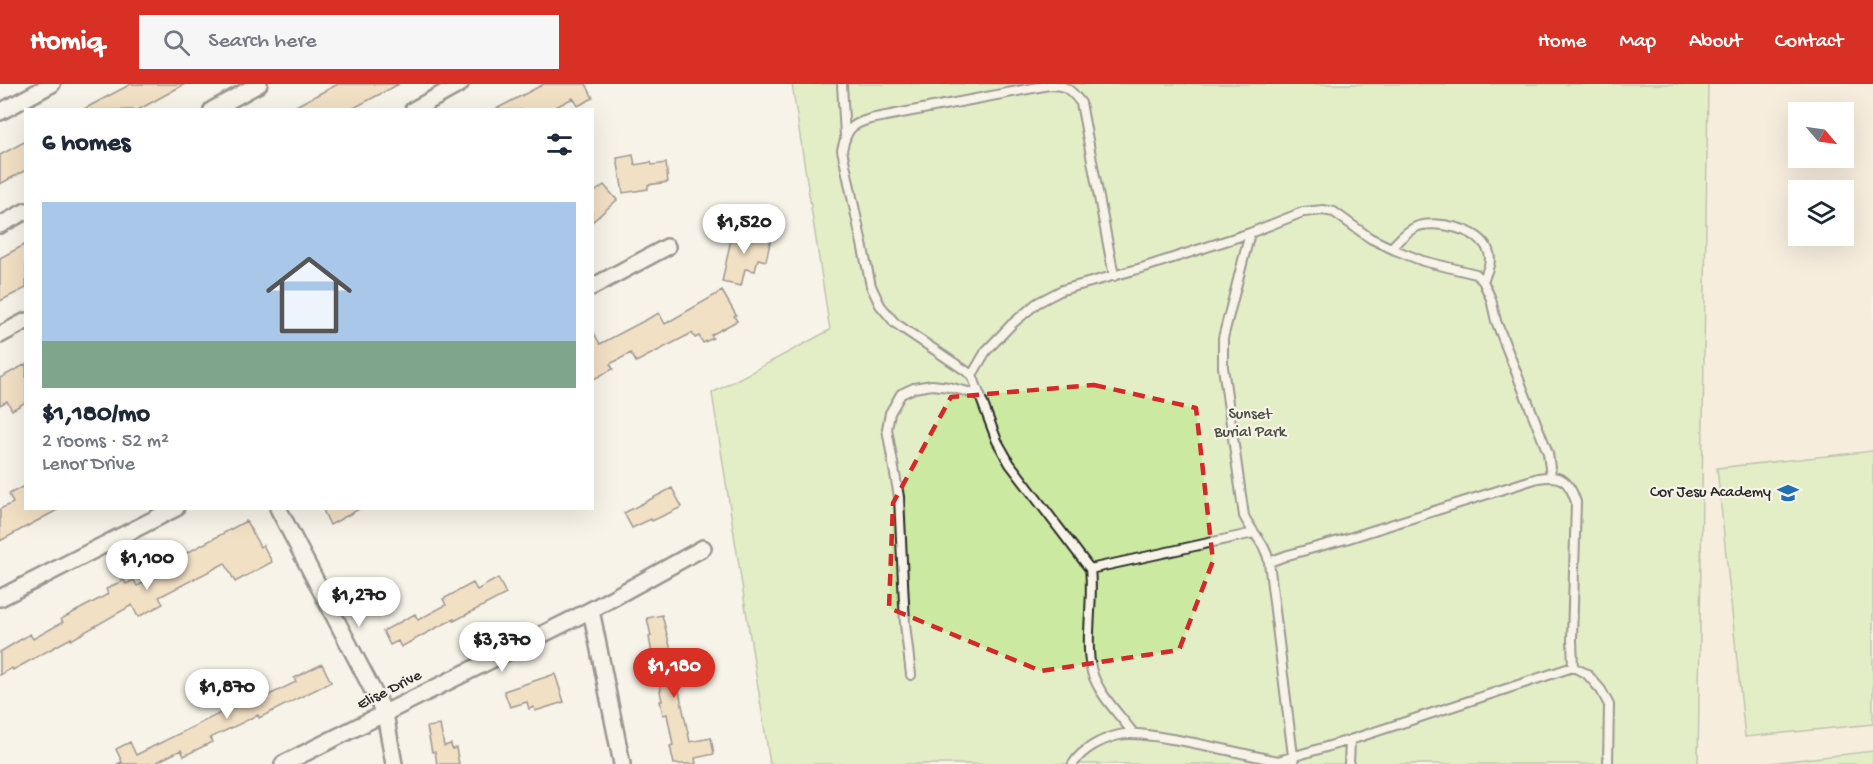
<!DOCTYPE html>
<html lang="en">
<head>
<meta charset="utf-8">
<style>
  body { margin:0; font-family:"Gochi Hand",sans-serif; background:#f6f6f7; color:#1f2937; height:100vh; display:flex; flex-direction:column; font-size:22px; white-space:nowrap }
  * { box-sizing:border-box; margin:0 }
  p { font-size:20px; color:#747a83 }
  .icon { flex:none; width:33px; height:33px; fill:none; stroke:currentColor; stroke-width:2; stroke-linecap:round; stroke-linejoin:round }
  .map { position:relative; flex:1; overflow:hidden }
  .panel { position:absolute; left:24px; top:24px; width:570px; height:402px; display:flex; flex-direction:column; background:#fff; border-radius:0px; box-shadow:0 6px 24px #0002 }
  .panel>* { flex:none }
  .needle { width:39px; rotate:119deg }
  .fabs { position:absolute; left:1788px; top:18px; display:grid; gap:12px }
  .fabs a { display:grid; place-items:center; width:66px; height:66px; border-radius:0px; background:#fff; box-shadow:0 6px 24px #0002; font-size:30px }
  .price { position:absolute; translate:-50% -51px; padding:0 14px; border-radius:21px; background:#fff; color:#222; font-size:20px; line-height:39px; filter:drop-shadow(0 2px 3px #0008) }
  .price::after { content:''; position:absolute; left:50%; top:36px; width:18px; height:14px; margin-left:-9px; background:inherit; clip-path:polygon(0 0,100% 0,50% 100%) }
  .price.on { background:#d93025; color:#fff }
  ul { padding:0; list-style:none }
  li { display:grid; align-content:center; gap:12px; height:318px; padding:0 18px }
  li span { display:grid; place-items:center; height:186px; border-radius:0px; color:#555 }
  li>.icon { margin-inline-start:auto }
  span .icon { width:108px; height:108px; fill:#fffc; stroke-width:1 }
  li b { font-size:26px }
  h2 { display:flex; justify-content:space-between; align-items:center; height:72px; padding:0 18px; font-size:26px }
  header { display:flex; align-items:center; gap:36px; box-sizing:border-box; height:84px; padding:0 30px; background:#d93025; color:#fff }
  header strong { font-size:28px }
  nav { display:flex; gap:33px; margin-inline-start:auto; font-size:21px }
  .search { width:420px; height:54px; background:#f6f6f7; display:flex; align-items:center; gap:15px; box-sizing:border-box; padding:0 21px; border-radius:0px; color:#747a83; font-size:22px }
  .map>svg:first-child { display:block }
  .built { fill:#f3e7d1; fill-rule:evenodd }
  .green { fill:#cbe9a1; stroke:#7b8a66; stroke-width:1.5 }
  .building { fill:#eaca9c; stroke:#2b2b2b; stroke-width:1.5 }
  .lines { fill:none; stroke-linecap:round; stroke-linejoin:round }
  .lane-casing { stroke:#2b2b2b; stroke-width:12 }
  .street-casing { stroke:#2b2b2b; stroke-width:20 }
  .lane { stroke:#f7f3e8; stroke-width:8 }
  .street { stroke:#f7f3e8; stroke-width:15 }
  .marked { fill:none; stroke:#d62828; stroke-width:4.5; stroke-dasharray:12 8; stroke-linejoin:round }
  .labels { text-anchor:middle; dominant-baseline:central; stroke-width:4.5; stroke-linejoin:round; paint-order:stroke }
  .park-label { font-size:16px; fill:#4b5143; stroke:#f7f3e8 }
  .poi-label { font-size:16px; fill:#2b2b2b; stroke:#f7f3e8; text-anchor:end }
  .street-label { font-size:16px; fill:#2b2b2b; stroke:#f7f3e8 }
</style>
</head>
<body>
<header>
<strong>Homiq</strong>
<div class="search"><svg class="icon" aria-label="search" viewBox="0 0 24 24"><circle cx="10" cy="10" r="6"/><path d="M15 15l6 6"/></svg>Search here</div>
<nav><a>Home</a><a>Map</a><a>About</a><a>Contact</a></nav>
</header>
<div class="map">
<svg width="1873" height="680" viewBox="0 0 1873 680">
  <rect width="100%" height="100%" fill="#f7f3e8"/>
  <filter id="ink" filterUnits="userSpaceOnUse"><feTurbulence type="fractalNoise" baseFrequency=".0167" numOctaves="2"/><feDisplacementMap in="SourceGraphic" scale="12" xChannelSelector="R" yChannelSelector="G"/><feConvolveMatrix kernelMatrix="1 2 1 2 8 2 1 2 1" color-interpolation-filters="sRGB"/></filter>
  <g filter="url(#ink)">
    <!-- built -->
    <path class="built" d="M1708,0H1873V667L1763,680H1698ZM1798,28H1844V74H1798ZM1798,106H1844V152H1798Z"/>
    <!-- green -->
    <path class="green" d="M792,0H1708L1698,680H770L712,309L830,246Z
      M1873,367V640L1745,653L1717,384Z
      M1873,667V680H1763Z"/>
    <!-- building -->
    <path class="building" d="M131,0H185L138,26H82Z
      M338,0H399L350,26H288Z
      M544,0H586L593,14L578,22L573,14L550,26H494Z
      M26,57V86L0,100V71Z
      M633,71L635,81L651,78L652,81L666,79L668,98L648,101V105L623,109L617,74Z
      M604,101L617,116L592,138V110Z
      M733,145L771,154L766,177L758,175L755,187L745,185L741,202L722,198Z
      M26,160V204L0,217V174Z
      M722,207L736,231L734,232L737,237L711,251L713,254L703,259L699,252L695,254L692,249L636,278L631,269L610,280L613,285L592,296V245L600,260L659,229L665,240Z
      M26,280V318L12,326L7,317L0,321V294Z
      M26,401V424H61L0,457V425L13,419L9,410Z
      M672,404L682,423L652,437L651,435L632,444L624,429Z
      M322,424H361L330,441Z
      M246,437L260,463L263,461L272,478L235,498L225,479L159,513L163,520L138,533L132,521L71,556V554L13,586L12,584L0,591V568L30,550L33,555L63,538L61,535L101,514L108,510L106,505L124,496L126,500L134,496L137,502L158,492L155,486Z
      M498,494L506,510L454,537V535L434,545L401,563L398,557L390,561L383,547L415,530L418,536L446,521L443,515L473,499L477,506Z
      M662,531L671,566L669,567L676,603H678L690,658L711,654L714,670L695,674L696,680H674L670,662L673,661L667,630L663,631L660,617H662L660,607L661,606L654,569L652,570L649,553L651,552L647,534Z
      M322,580L331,598L259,634L258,631L210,654L212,658L184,672L181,666L153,680H117L122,678L116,665L130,658L136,671L263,608L265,613L296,598L294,594Z
      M555,590L564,618L535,627L534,623L529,625L527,618L510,623L504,607Z
      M440,641L444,662L451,660L452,665L456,664L459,680H437L435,668H432L427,643Z"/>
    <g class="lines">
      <defs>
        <path id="lane" d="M842,0L845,52
          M1250,149L1223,254V283L1244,432C1252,449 1266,460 1269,478L1294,680
          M1391,164C1399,156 1405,148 1416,143C1435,135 1480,145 1488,166C1493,177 1487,187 1483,197
          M1114,192L1081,19C1070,5 1066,1 1049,1L870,35C850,41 847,45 842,66L871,202L880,221L895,239L972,291L997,357L1010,380L1090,485C1094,517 1084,558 1092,588C1099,611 1120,631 1134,650
          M972,291L986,267L1012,240L1037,219L1062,206L1145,183L1250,149L1303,128L1323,126L1334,128L1370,154L1395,166L1423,177L1476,190L1483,197L1491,215L1496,237L1548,369L1551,392
          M1269,478L1288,471L1346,455L1538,394C1561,390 1569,396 1576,418L1572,555L1573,583
          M1090,485L1254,449
          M911,591L905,540L899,413L887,345L890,329L901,310L914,304L932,301L949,303L980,311
          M1278,677L1350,656L1573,583L1587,590L1601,606L1609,621L1608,680
          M1073,680C1082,665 1102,655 1119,651C1131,648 1147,651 1160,653C1200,659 1239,669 1278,677L1285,680
          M1349,680L1350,656"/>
        <path id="street" d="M212,26L259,0
          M413,26L460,0
          M0,28L52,0
          M0,141L26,127
          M592,203L667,163
          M0,251L26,237
          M278,424L385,630L394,680
          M0,514L176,424
          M591,526L622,680
          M283,680L591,526L703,464"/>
      </defs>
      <!-- lane casing -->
      <use href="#lane" class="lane-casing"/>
      <!-- street casing -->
      <use href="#street" class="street-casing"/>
      <!-- lane -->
      <use href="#lane" class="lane"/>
      <!-- street -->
      <use href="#street" class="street"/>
    </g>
  </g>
  <!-- marked area -->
  <path d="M0 0H1873V680H0ZM1094,301L1196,324L1213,477L1179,566L1041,587L889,524L893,419L951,313Z" fill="#f7f3e8" fill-opacity=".55" fill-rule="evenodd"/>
  <path class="marked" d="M1094,301L1196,324L1213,477L1179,566L1041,587L889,524L893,419L951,313Z"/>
  <!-- icons -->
  <defs>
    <symbol id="school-bare" viewBox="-9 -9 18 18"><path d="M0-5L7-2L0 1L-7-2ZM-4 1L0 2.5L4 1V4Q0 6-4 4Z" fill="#1f6fb2" stroke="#f7f3e8" stroke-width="2.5" paint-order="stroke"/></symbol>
  </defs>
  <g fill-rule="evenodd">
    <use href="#school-bare" x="1773" y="394" width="30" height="30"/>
  </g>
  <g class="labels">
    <!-- park labels -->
    <g class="park-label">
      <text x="1250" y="331">Sunset<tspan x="1250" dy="18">Burial Park</tspan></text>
    </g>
    <!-- poi labels -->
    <g class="poi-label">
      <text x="1771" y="409">Cor Jesu Academy</text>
    </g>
    <!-- street labels -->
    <g class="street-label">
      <text transform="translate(390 607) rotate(-27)">Elise Drive</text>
    </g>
  </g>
</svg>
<div class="fabs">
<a><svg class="needle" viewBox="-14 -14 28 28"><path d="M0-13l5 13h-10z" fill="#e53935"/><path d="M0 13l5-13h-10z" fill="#747a83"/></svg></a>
<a><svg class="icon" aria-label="layers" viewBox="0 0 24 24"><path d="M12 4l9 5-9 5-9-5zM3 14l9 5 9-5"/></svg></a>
</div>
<b class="price" style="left:744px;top:171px">$1,520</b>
<b class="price" style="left:147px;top:507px">$1,100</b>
<b class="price" style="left:359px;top:544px">$1,270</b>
<b class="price" style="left:502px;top:589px">$3,370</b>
<b class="price on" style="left:674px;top:615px">$1,180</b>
<b class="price" style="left:227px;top:636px">$1,870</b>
<section class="panel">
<h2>6 homes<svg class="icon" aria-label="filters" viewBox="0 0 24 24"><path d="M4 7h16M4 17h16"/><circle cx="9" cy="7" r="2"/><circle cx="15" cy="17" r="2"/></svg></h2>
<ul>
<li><span style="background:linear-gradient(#a9c7e8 75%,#7fa58c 0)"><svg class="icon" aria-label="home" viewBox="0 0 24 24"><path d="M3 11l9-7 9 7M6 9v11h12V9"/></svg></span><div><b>$1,180/mo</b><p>2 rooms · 52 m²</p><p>Lenor Drive</p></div></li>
</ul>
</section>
</div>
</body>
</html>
